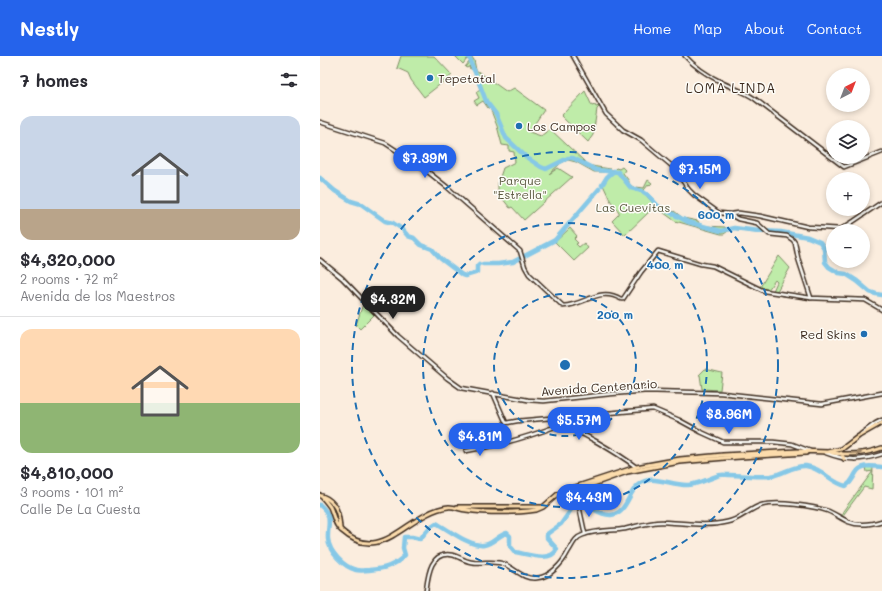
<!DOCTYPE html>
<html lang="en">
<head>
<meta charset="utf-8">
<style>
  body { margin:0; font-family:Mali,sans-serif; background:#f2f2f3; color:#2b2b33; height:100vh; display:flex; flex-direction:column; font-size:15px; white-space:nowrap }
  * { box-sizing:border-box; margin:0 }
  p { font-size:13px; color:#7c7c81 }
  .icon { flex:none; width:22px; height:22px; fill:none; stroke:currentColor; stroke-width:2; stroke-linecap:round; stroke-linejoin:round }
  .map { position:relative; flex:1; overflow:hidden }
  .drawer { display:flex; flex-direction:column; background:#fff; width:320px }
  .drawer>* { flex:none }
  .needle { width:26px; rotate:42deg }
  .tools { position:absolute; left:506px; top:12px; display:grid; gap:8px }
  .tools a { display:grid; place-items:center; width:44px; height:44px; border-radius:50%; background:#fff; box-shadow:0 2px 6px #0003; font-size:20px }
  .price { position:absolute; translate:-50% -34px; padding:0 9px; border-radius:14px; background:#2563eb; color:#fff; font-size:13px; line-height:26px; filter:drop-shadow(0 1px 2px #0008) }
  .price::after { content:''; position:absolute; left:50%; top:24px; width:12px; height:9px; margin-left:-6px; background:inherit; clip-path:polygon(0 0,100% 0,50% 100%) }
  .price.on { background:#222; color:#fff }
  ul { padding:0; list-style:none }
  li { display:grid; align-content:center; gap:8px; height:212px; padding:0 20px }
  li+li { border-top:1px solid #e1e1e2 }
  li span { display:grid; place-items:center; height:124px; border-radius:12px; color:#555 }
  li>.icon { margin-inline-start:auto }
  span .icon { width:72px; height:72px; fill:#fffc; stroke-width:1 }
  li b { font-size:17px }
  h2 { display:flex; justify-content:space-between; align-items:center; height:48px; padding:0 20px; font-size:17px }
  header { display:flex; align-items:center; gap:24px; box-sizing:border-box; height:56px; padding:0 20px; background:#2563eb; color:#fff }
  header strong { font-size:19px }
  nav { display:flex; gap:22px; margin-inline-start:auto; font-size:14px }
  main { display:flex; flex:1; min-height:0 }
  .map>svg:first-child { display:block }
  .green { fill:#bfeca9; stroke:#7d8b64 }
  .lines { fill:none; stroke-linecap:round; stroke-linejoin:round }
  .river { stroke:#86c8e7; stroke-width:4.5 }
  .tertiary-casing { stroke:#3b2a1e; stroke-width:5.5 }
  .secondary-casing { stroke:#3b2a1e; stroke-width:5.5 }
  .primary-casing { stroke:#3b2a1e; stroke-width:6 }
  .tertiary { stroke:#fdfcf7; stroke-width:2.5 }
  .secondary { stroke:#fdfcf7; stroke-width:2.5 }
  .primary { stroke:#fcdcac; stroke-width:3 }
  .oneway { fill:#9c8365 }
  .ring { fill:none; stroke:#1f6fb2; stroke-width:2; stroke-dasharray:7 5 }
  .poi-dot { fill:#1f6fb2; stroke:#fdfcf7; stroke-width:1.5 }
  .labels { text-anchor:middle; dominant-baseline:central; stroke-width:3; stroke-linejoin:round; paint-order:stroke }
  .poi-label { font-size:12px; fill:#3b2a1e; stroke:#fdfcf7; text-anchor:start }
  .park-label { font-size:12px; fill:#5c5a41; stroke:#fdfcf7 }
  .street-label { font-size:12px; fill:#3b2a1e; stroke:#fdfcf7 }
  .neighbourhood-label { font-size:13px; letter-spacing:1px; fill:#3b2a1e; stroke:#fdfcf7 }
  .centre { fill:#1f6fb2; stroke:#fdfcf7; stroke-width:2 }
  .ring-label { font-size:12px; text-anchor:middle; font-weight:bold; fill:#1f6fb2; stroke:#fdfcf7; stroke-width:3; stroke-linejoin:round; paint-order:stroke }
</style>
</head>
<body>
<header>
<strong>Nestly</strong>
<nav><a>Home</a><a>Map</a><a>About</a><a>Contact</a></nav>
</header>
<main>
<section class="drawer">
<h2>7 homes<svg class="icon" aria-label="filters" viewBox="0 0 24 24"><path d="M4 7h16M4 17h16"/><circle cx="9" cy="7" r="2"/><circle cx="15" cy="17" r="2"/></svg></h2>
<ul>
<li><span style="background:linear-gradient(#c9d6e8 75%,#b9a48a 0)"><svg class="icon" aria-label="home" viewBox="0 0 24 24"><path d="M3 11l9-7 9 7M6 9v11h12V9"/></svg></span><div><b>$4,320,000</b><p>2 rooms · 72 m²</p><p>Avenida de los Maestros</p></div></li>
<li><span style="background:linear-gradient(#ffd9b3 60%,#8fb573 0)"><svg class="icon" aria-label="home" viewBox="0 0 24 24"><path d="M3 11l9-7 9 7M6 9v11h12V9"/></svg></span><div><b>$4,810,000</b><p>3 rooms · 101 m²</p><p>Calle De La Cuesta</p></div></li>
</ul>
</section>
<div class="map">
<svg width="562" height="535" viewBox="0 0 562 535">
  <rect width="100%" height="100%" fill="#fbedde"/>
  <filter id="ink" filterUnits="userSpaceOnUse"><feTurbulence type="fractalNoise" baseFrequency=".025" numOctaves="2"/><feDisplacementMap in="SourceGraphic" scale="8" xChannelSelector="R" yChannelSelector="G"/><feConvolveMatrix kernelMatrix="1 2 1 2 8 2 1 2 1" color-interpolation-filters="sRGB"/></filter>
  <g filter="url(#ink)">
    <!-- green -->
    <path class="green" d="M81,0H114L132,19L104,41L91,24L88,17L77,12Z
      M135,0H151L154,4L156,14L187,36L194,32L224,54L209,76L221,80L230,73L265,106L264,107C274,112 284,111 294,114L296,112L299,113L302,111L305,114L303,117L309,125V128L315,132L316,131L324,132L328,124L332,127L330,129L329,128L324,134C327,145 341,153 351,158L354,155L363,162L378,165L380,169L385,170L405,171L406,173L414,171L444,175L446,177L411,173L404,178H401L355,165L340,154H337L333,152L332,154L331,152L329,156L305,179L292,165L299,158V156L290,144L283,129L287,121L293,116H274L256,106L248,104L241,107L229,118L238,112L252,121L204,164L192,151L190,152L178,137V127L183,112L195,106L194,96L189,95V90L182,89L177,70L170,52H168L163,45L157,49L154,45L159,42L156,36L160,33L155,22L151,23L155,20V15L149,12L150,10L147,12L145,11L150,5L147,3L143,8Z
      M265,35L272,50L275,49L276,51L279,50V51L277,53L273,79L268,86L241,60Z
      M250,172L257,180L254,183L258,187L256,188L259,191L264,187L268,192L254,205L235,186Z
      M459,200L470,212L457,235H453L457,226L455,224L448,234L440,231Z
      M43,248L54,259L40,273L36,269Z
      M385,313L402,317L400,334L382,333L380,319H379Z
      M546,411H553L552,433L544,431L521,462L523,455L553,415L547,416Z"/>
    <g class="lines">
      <!-- river -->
      <path class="river" d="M148,0L151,5V8L155,16L166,45L176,58L186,82L206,101L221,111L226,113L248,102H253L276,114L298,116L311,132L322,135L328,139L338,150L368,166L401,175L414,172L439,175L461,176L488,181L500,186L504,192L505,206L509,211L519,217L526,218L537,225L550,236L556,238L562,239
        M0,122L15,135L31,145L41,148L65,165L73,167L82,173L88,180L94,182L101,189L112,193L121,203L142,219L145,220L155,217L157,216V210L159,208
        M282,129L287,121L294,115
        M163,208H178L193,206L235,184L279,133
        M0,449C14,461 7,469 8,483C9,496 24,511 36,514C40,515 45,514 49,514C63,513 75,510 85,499L83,492L84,481H92L100,483L110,471L116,467C128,473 150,491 164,489C173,488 178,479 187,477L190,480V490L195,496C207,498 231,507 237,493L227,482V478L241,468L255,448C268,445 277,460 291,459C311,456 307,427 329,424C338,422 357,430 368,429C380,428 387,423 397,420C400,418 405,419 409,419C423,419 438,421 451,420C463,418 474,409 486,410C502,412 511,427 526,430C533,425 532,423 536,417C541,408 552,410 562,411"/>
      <defs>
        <path id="tertiary" d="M365,0C375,11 387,19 401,26C412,32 424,35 435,43L524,111L562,96
          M0,66L65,87L103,112L127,131L200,195L205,211L209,218L243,250C266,249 279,230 301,243H303L321,216L338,195L381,208L393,210L444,235L491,242
          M239,361L237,370C252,368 303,401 316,411
          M146,395C177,390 208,381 237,370
          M257,433L259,450L265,478"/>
        <path id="secondary" d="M253,0L286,58L303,74L321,84L353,111L369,134L374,139L399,157L409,158L418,163L437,167L449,178L467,180L473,184L475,187L478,202L491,242L545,244L562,254
          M411,158L419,157L440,160L488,171L521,173L534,165L562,146
          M0,204L22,222L78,280L127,322L141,332L208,344L224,345L290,338L327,335L401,337L502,348L562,337
          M173,337L186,367L197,365L333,353L359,364L381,376L403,386H453L472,388L490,395
          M541,378L556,367L562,364
          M506,397C527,405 540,405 562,398
          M106,535C108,520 110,495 132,499C138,500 144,505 151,506C162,508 175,504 184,508C196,513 203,524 217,522C230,521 242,508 248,496C253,489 254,482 263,479C276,474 292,475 305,473C318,470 331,465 344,466C364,467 387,471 407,466C420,464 430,452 442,449C458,445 493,450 508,455C515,458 522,463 529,466C539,470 552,468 562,465"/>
        <path id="primary" d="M512,397C529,399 546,398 562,392
          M521,397L524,403
          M248,435H254L307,416L360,406L405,402L486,397
          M0,439C4,443 7,447 10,451C14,459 14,469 22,475C62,511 88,456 128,451C134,450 140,454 146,454C166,457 196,457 216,454L223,451L238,438L252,432L316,411L360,403L403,399L478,395L508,396L522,393L539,380L562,367
          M2,440C17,446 19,458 20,472
          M137,451H221"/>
      </defs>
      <!-- tertiary casing -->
      <use href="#tertiary" class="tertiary-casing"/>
      <!-- secondary casing -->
      <use href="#secondary" class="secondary-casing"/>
      <!-- primary casing -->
      <use href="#primary" class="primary-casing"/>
      <!-- tertiary -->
      <use href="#tertiary" class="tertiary"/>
      <!-- secondary -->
      <use href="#secondary" class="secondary"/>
      <!-- primary -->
      <use href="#primary" class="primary"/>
    </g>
    <!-- one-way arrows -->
    <defs><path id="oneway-solid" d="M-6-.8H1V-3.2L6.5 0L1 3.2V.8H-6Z"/></defs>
    <use class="oneway" href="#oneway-solid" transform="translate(536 397) rotate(-2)"/>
  </g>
  <!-- distance rings -->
  <g class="ring">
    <circle cx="245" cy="309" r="71"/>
    <circle cx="245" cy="309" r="142"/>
    <circle cx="245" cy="309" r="213"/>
  </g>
  <!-- markers -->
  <g class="poi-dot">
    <circle cx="110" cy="22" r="4"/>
    <circle cx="199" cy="70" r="4"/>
    <circle cx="544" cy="278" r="4"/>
  </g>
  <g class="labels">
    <!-- poi labels -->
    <g class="poi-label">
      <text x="118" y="22">Tepetatal</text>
      <text x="207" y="70">Los Campos</text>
      <text x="536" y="278" text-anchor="end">Red Skins</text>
    </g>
    <!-- park labels -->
    <g class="park-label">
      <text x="200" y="124">Parque<tspan x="200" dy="14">"Estrella"</tspan></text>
      <text x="313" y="151">Las Cuevitas</text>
    </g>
    <!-- street labels -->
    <g class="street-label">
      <text transform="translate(279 331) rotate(-4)">Avenida Centenario</text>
    </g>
    <!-- neighbourhood labels -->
    <g class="neighbourhood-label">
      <text x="411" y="31">LOMA LINDA</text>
    </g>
  </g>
  <circle cx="245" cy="309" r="6" class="centre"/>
  <g class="ring-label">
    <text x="396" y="163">600 m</text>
    <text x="345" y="213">400 m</text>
    <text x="295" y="263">200 m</text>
  </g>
</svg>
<div class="tools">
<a><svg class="needle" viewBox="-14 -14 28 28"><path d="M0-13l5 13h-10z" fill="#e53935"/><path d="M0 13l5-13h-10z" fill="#7c7c81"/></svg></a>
<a><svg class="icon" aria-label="layers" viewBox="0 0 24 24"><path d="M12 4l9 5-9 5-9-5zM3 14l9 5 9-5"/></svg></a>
<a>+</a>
<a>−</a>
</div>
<b class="price" style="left:105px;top:123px">$7.39M</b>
<b class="price" style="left:380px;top:134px">$7.15M</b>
<b class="price on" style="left:73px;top:264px">$4.32M</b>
<b class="price" style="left:409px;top:379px">$8.96M</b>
<b class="price" style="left:259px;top:385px">$5.57M</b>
<b class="price" style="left:160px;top:401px">$4.81M</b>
<b class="price" style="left:269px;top:462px">$4.43M</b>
</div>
</main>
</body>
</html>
